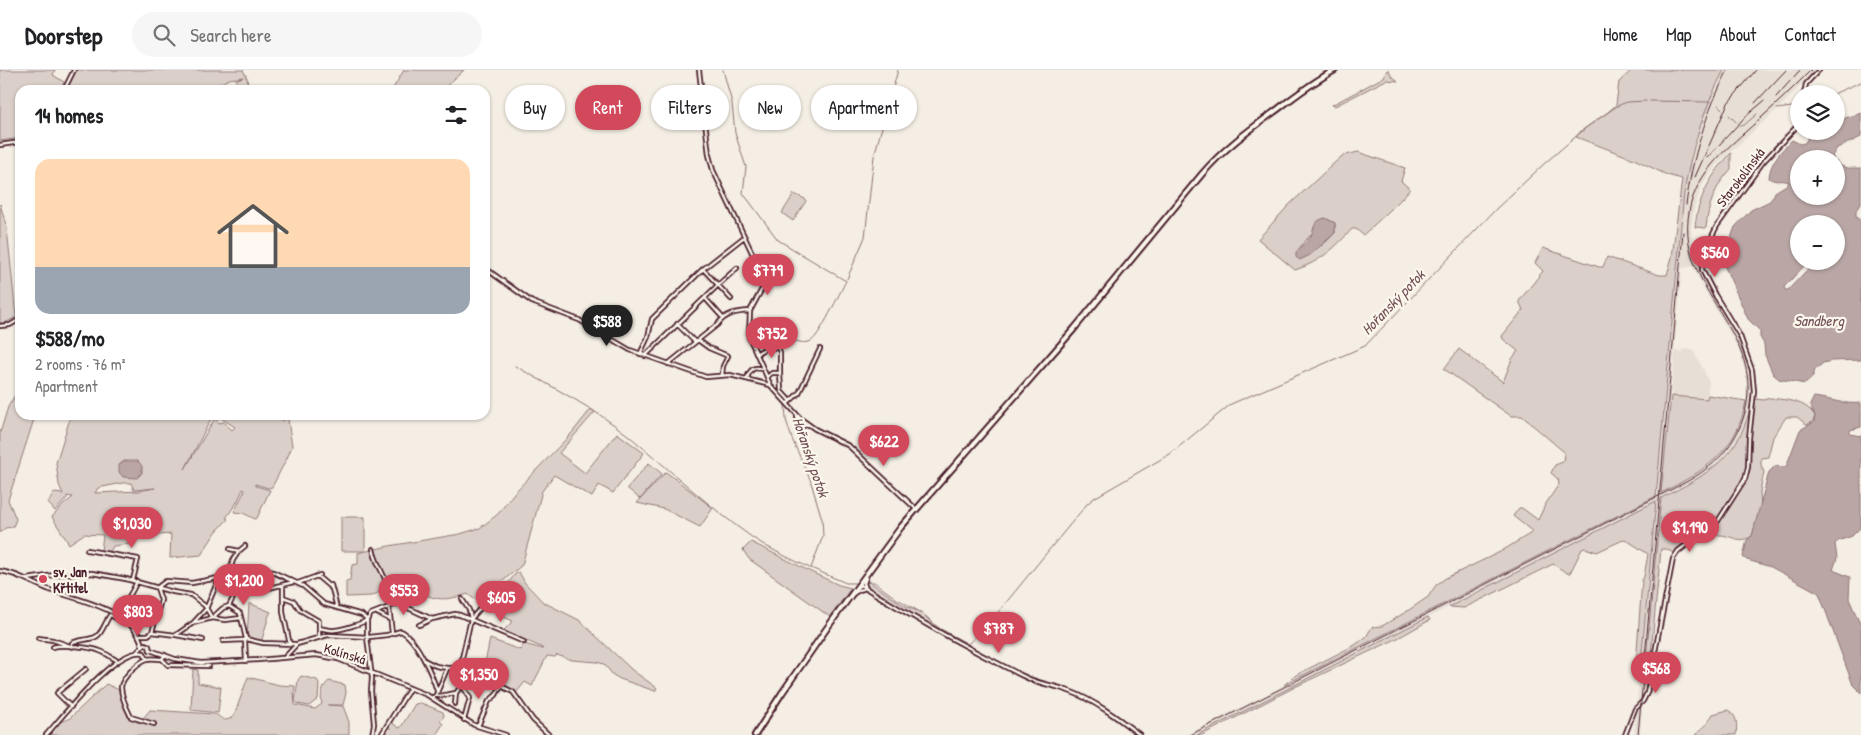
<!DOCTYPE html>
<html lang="en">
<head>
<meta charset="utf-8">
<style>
  body { margin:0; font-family:"Patrick Hand",sans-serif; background:#f6f6f6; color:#202124; height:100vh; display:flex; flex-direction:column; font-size:19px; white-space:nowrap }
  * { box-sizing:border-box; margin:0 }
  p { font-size:16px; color:#757577 }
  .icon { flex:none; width:28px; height:28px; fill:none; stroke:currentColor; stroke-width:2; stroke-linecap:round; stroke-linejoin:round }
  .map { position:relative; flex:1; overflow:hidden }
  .sheet { position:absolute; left:15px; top:15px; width:475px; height:335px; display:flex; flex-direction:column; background:#fff; border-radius:15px; box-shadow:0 1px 4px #0004 }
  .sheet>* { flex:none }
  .guide { position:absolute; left:505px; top:15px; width:475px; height:45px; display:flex; gap:10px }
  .tools { position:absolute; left:1790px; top:15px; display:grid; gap:10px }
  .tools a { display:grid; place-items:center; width:55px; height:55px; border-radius:50%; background:#fff; box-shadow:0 1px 4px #0004; font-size:25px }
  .price { position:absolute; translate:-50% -42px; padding:0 11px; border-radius:18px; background:#d1495b; color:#fff; font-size:16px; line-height:32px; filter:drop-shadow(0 1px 2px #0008) }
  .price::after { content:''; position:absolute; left:50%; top:30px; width:15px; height:11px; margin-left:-8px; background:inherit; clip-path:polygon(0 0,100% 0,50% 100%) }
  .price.selected { background:#222; color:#fff }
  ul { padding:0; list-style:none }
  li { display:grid; align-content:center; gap:10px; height:265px; padding:0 20px }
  li span { display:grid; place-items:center; height:155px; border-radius:15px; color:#555 }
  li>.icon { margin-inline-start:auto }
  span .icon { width:90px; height:90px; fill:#fffc; stroke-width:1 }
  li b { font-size:21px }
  h2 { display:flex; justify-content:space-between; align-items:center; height:60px; padding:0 20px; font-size:21px }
  .chip { padding:0 18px; border-radius:22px; background:#fff; box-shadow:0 1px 4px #0004; font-size:18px; line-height:45px }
  .chip.selected { background:#d1495b; color:#fff }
  header { display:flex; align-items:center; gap:30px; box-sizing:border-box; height:70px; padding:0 25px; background:#fff; border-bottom:1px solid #e0e0e0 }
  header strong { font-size:24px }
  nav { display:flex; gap:28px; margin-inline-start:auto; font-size:18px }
  .search { width:350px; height:45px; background:#f6f6f6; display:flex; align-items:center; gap:12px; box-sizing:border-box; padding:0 18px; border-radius:28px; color:#757577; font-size:19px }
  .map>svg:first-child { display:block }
  .built { fill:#e7dfd6; fill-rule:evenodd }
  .green { fill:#dbd0c9; stroke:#92787a; fill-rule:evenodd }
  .water { fill:#baa7a5; stroke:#8d7174; fill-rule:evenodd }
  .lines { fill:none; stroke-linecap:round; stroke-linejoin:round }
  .stream { stroke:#8d7174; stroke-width:1 }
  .minor-casing { stroke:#4a1f2b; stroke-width:6 }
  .major-casing { stroke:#4a1f2b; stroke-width:8 }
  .minor { stroke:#fbf7ec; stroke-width:2.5 }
  .major { stroke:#fbf7ec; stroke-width:4 }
  .rail { stroke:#4a1f2b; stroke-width:1 }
  .poi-dot { fill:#d1495b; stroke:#fbf7ec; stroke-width:2 }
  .labels { text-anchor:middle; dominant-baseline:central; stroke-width:4.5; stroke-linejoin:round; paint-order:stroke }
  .street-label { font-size:14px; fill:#4a1f2b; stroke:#fbf7ec }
  .poi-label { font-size:14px; font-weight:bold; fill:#4a1f2b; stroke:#fbf7ec; text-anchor:start }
  .water-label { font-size:15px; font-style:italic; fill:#714f56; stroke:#fbf7ec }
</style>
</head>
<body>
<header>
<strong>Doorstep</strong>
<div class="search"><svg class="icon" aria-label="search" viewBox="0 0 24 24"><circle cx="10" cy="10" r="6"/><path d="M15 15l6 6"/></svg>Search here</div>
<nav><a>Home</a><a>Map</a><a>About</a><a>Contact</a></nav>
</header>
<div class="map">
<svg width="1861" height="665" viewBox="0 0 1861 665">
  <rect width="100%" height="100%" fill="#f4eee4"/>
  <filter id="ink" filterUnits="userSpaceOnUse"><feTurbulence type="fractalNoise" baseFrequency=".02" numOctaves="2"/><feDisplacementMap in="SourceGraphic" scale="10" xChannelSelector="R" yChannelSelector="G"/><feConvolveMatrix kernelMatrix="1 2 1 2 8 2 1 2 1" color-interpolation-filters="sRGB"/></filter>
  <g filter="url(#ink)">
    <!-- built -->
    <path class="built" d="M1724,0H1816L1780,37L1716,95L1702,116L1694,139L1691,160L1695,186L1707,213L1744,277L1751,304L1752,324L1745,355L1730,382L1709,402L1661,428L1640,665H1634L1655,432L1197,665H1186L1656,426L1678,173L1686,109L1703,49ZM1693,196L1702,216L1739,279L1746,304V331L1740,354L1735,364L1719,387L1706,398L1661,422L1682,198Z
      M1682,279L1693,280L1704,301L1709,312L1707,329L1671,326L1675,281L1682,282Z"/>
    <!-- green -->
    <path class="green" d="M0,0H55L53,5L64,12L61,20H20V68L0,71Z
      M77,0H243L246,6L245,7H247L248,17L246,20H242L235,10L243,7L229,9L207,20H65Z
      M404,0H464L442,20H392Z
      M1387,0H1389L1391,5L1398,11L1386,10L1335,36L1332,35L1384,7Z
      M1632,0H1724C1704,38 1691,80 1684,123L1656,426L1284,615L1296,605L1355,575L1366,567L1372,557L1382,556L1406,542L1428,527L1436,515L1446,508L1500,482L1533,462L1513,446L1519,438H1522L1538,450L1545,435L1559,414L1558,409L1551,403L1555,395L1563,392L1564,382L1522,346H1511L1444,299L1459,279L1503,312L1512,289L1518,281L1503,269L1502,266L1523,240L1519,231L1543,201L1535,193L1543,178L1599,197H1603L1607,187L1659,205H1667L1672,187L1682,109L1667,105L1634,89L1576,67L1581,61L1608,42L1616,35L1619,12Z
      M1358,82L1405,98L1401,111L1410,119C1396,136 1379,150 1363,165L1356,159H1352C1335,178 1320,192 1295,200L1258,169L1289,135L1342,86ZM1325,148L1335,153V163L1323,175L1296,182Z
      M1731,83V99C1715,116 1708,135 1706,158L1695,157C1698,127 1711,105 1731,83Z
      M794,124L805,129L806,131L793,151L782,143Z
      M0,134L7,158L16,247L7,252L0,253Z
      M20,324V345L35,346L8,430L16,449L13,457L5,458L0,463V363L8,337L15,325Z
      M1708,325L1746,331C1737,382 1704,401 1661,423L1671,326L1707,329Z
      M1769,328C1786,330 1805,330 1815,346L1813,351L1807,355L1797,347H1786L1773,367L1768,387L1761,388V395L1764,402L1760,421L1761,436L1752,466C1740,474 1733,466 1721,465C1705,464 1690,475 1678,486L1667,479H1661L1651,583L1648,599L1645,600L1661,428C1706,406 1742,386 1751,332L1755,329L1764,330Z
      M591,339L595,342L559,383L585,403L617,363L644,383L613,423L599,415L592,427L554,405L542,421L522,495L498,515L506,518V520H510L507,515L515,504L519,502L525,513L543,532L579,550L632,600L657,618L655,621L620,609L613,605L604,594L597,592L572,590L557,585L555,587L547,586L532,616L525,612L516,623C508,616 498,614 491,607L492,595L489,591L485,593L490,569L520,580L524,574L543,579L541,577L503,561L513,551L497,544C503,535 504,531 499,522C487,528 478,535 468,524C455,528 439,532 427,525L399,533L398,528L387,519L371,526L346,527V511L350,510L352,495L358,494V483L389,476L460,464L480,458L498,444L514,423L571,364Z
      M71,345H213L185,399L214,350L216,349L219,353L224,352L232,360L235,357L216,345H283L281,349L283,351L285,348L288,350L292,376L288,386L272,417L268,418L255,414L256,416L270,420L257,448L255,449L243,443L234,442L245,420L243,419L237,432L226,448L228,449L216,462L201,485L170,488L171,464L135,467L130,474L113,476L110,482L101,481L103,465L84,464L69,474L52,447L63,435L73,427L67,426V428L55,441L48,433L54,423L63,424L59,415L56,393ZM122,413H131L134,420L155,418L139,421L95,423L98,418Z
      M649,393L662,404L640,429L627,418Z
      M666,402L713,438L700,457L664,439L637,433Z
      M1656,431L1641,592L1636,595L1642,510L1644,507L1648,484L1625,469L1597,482L1585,478L1582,479L1570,503H1567L1553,494L1464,538L1449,537Z
      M341,447H365V481H341Z
      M751,472L813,503L839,515L851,518L830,547L749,489L743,480Z
      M870,512L903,535L922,543L936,557L948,565L869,519L866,513Z
      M249,533L271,542L269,545L261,573L247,569Z
      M1428,547L1430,550L1396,569L1297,616L1202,665H1197Z
      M193,599L198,600V613L221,617L218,643L191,640Z
      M301,606L317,610L319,613L318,629L309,636L298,634L295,631L298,610Z
      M248,607L279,615L295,616L294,623L295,635L315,639L322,634C320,626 322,616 329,611L345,615L346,623L343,635H328L343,636L349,652V665H49L60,652L69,649L106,614L119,620L128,647L139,653L150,640L214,644C222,646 222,655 234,646Z
      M421,633L443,642L444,646L440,651L443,654L436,665H385L391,659L388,657L391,652L399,658L401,657L415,634Z
      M1728,640C1738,646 1737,655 1736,665H1695L1706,655L1713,644Z"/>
    <!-- water -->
    <path class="water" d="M1861,43V67L1837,78L1832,86L1834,89H1799V126H1836V91C1843,100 1850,98 1861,98V133L1856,140V147L1861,151V290L1831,291L1823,293L1815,300L1812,308L1805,314L1779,309L1773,304L1765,285L1764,274L1760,267V261L1748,249L1725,197L1724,187L1735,157L1751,140L1770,131L1774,125L1775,122L1788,114L1789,112C1782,109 1775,113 1769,108C1770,92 1781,81 1792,70L1800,74L1805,73L1811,61H1836V51ZM1799,154H1836V163L1840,162L1841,169L1836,174V191H1818L1805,202L1788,220H1785L1784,217L1809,191H1799Z
      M1325,148L1335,153V163L1310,185L1300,190L1296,187V182C1301,177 1308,172 1311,166C1315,157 1313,151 1325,148Z
      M1814,327C1830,329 1845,335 1861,333V357L1850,360V364L1861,366V457L1852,466L1838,471L1835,474L1837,488L1833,500L1850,507L1849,529L1861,556V623L1853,615L1819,523L1771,497L1747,490L1743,487L1747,470L1752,466L1769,402L1775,396L1786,397L1800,360L1814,352L1815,346L1810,335Z
      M124,391H138L142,396V403L137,408L123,407L119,402V395Z"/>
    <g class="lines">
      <!-- stream -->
      <path class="stream" d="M723,0L732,33L735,63L746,97L743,123L778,170L846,211C840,222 820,266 811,271C799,277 788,262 775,276L779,285L777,301
        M1833,24L1861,12
        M1650,31L1710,32
        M1718,35L1722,39
        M1777,39L1799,36
        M1729,45L1736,52
        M1739,55L1743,56L1757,44
        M847,209L865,167L874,86L898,0
        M515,296C554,318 594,338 629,366C670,400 709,437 753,468C771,480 791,489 810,498
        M785,333L786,350L792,369L810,409L822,449L823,466L811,498L846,513H856
        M1059,468L1087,434L1094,428L1170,384L1231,334L1365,276L1497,138L1545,93L1587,57L1617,36L1627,32L1646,31
        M867,512H874L897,529L922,543L939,558L968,574L986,557L1058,469"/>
      <defs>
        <path id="minor" d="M699,0L709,85L713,100L755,189L769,203L768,208L750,241L749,267L771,316L801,349L815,359L849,376L916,439
          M64,20L74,0
          M1804,24L1806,14L1819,0
          M0,75L20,72
          M485,198L532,232L579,250L630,280L706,307L730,305L770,315
          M705,228L722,247
          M731,229L718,215L737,198
          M677,254L695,272
          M0,256L10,255L20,249
          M698,270L709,278L728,286L723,296L722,305
          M640,284L648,267L652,249L703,199L744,167
          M756,284C763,279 769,276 778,278L780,282V303
          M645,286L718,215L703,199
          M668,294L717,255C726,243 736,242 750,241
          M767,307L772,303H780L781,321L790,331
          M747,309C749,301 753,296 761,299
          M788,333L799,323L820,279
          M797,346L798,355L802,356L807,355
          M230,479L239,481
          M87,480L138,489L133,510
          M0,501C18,503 33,514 50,520C78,530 134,540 142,575
          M229,504L259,499L273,502L303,516L324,534L362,545L367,550C364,553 340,560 335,560C330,561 324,559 319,558
          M317,506L331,518
          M866,508L864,513L866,519
          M27,509L61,504L92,503L126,509L173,522L191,525L205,536L212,548
          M298,513L320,505
          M859,514C913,548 968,579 1025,607C1039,614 1054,615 1069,621C1094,630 1119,649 1140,665
          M283,515V542L290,575
          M331,515L337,538
          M158,517L166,511L192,513L223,507
          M853,524L859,520L863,519
          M283,527L294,531L300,540L319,551V567
          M403,532L404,536L432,549L455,544L460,545L524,572
          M229,536L240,543L246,569L245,570L246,591
          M377,543L389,549
          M118,546C123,534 132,524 137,511
          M212,548L223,538L229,536L235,524L240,520L256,521L294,512
          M471,549L484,534
          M193,553L212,548L225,550L241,548
          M419,555L432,549
          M152,562L161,530L157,518
          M392,563L389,537L418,526
          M139,565H148L152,562L176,565L193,553L206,539L217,513L229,504L233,490L239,481L245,476
          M176,565L203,570
          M38,568L53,570L70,576
          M246,569L263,573L295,574
          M223,571L244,570
          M53,577C61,574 91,577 100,581C106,583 112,588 118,591
          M72,577V573C79,570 86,570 93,568C102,566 105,552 110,545L118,549H121
          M150,580L175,589L201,593L258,590L316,585L338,589L427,625L474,655L506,665
          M137,582L145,574L149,576L150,580
          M285,587L297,574L328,565L369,567L387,565L401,561C416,568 432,604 437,621
          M162,589L168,595L209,596
          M424,590L436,596L447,598H465L513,622L533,650L549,665
          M462,615L470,628L464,650
          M436,625L439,626L456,623
          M432,628L436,625L447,599
          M455,634L456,623L462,615L465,598L462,588L471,549L469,540L462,529
          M71,637L57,623L86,599
          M154,654L131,647C127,639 121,626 121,617C122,608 138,592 147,589C151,588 157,589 162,589L165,585
          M478,656L489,631L496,625L501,616
          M46,665C64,645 117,576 144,583L147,589
          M372,665L374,654L371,621L372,608L367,567V550L371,544L389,537C393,512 378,502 373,479
          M381,665L410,618
          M1625,665L1635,639L1643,631L1647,623L1673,489L1678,481L1718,451L1745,409L1748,397L1749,368L1754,321L1752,300L1740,266L1715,225L1702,200L1703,191L1710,170L1717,156L1763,92L1799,54"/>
        <path id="major" d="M755,665L782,623L827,558L901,457L1074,259L1202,104C1224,78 1251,59 1278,39C1296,25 1315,11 1335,0"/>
      </defs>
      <!-- minor casing -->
      <use href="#minor" class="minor-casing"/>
      <!-- major casing -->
      <use href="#major" class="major-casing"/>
      <!-- minor -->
      <use href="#minor" class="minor"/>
      <!-- major -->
      <use href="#major" class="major"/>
      <!-- rail -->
      <path class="rail" d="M1776,27L1800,0
        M1755,33L1786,0
        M1707,88L1745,47L1764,31
        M1695,107L1728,33L1756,0
        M1686,135C1692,88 1706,42 1728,0
        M1190,665L1686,412C1713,397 1733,378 1743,349C1772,262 1668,219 1691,133C1702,95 1734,73 1762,47C1779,32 1795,16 1811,0
        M1638,665L1683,162"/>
    </g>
  </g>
  <!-- markers -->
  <circle class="poi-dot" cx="43" cy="509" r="5"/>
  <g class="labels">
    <!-- street labels -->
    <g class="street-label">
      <text transform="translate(1740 107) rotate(-53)">Starokolínská</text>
      <text transform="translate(345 583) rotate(17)">Kolínská</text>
    </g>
    <!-- poi labels -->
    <g class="poi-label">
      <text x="53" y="501">sv. Jan<tspan x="53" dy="16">Křtitel</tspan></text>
    </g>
    <!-- water labels -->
    <g class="water-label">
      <text transform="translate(1393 232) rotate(-46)">Hořanský potok</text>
      <text x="1819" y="250">Sandberg</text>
      <text transform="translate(811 387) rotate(71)">Hořanský potok</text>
    </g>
  </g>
</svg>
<div class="tools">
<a><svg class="icon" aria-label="layers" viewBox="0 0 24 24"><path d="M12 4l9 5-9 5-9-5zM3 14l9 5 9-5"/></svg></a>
<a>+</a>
<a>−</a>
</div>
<b class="price" style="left:1715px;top:208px">$560</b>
<b class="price" style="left:768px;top:226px">$779</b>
<b class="price selected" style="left:607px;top:277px">$588</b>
<b class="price" style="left:772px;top:289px">$752</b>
<b class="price" style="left:884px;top:397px">$622</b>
<b class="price" style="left:132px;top:479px">$1,030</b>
<b class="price" style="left:1690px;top:483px">$1,190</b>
<b class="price" style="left:244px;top:536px">$1,200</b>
<b class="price" style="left:404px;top:546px">$553</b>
<b class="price" style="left:501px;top:553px">$605</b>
<b class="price" style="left:138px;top:567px">$803</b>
<b class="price" style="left:999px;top:584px">$787</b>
<b class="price" style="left:1656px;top:624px">$568</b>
<b class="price" style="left:479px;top:630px">$1,350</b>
<div class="guide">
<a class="chip">Buy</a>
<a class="chip selected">Rent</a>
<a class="chip">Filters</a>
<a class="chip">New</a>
<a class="chip">Apartment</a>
</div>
<section class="sheet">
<h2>14 homes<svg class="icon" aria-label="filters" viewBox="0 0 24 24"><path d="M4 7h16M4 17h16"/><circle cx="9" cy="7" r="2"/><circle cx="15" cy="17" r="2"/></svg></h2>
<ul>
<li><span style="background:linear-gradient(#ffd9b3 70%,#9aa5b1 0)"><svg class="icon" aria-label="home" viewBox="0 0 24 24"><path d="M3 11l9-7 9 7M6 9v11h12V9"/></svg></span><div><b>$588/mo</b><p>2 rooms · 76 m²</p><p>Apartment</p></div></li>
</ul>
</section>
</div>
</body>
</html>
